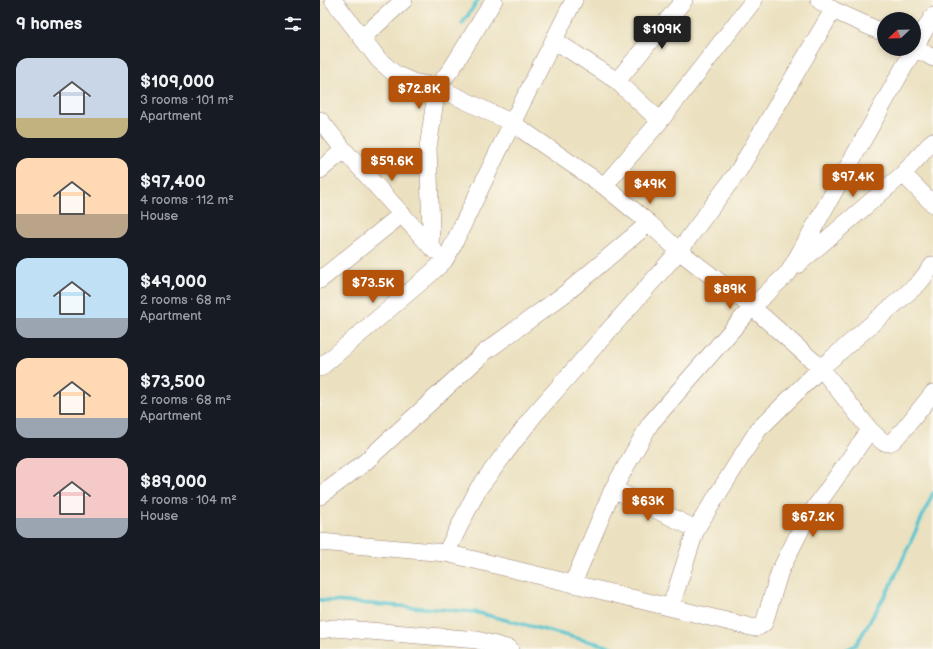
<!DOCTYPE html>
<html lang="en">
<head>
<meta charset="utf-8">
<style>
  body { margin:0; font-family:"Balsamiq Sans",sans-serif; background:#20242c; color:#f1f3f6; height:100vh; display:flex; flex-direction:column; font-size:15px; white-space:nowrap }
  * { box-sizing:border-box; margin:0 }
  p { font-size:13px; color:#9ea1a6 }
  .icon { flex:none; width:22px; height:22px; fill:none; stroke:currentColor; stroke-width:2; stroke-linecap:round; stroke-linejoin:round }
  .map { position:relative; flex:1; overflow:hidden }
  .sheet { display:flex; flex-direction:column; background:#171b24; width:320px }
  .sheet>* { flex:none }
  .needle { width:26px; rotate:248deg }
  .fabs { position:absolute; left:557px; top:12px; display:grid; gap:8px }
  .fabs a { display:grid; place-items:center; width:44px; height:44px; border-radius:50%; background:#171b24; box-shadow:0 2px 6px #0003; font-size:20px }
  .price { position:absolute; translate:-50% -34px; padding:0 9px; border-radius:4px; background:#b45309; color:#fff; font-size:13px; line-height:26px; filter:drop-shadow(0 1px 2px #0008) }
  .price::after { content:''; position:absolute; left:50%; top:24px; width:12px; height:9px; margin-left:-6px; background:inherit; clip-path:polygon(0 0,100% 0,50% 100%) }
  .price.selected { background:#222; color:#fff }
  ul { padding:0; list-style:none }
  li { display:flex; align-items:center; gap:12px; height:100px; padding:0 16px }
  li span { display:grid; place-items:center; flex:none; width:112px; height:80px; border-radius:12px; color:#555 }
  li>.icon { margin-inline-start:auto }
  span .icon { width:48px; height:48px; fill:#fffc; stroke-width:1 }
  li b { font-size:17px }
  h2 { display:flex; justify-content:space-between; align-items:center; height:48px; padding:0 16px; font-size:17px }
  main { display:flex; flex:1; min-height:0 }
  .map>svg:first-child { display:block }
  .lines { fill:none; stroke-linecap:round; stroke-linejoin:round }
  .stream { stroke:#57c4cf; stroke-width:3.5 }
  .minor-casing { stroke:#9a8076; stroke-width:18 }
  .minor { stroke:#fff; stroke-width:17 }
</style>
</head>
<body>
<main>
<section class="sheet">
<h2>9 homes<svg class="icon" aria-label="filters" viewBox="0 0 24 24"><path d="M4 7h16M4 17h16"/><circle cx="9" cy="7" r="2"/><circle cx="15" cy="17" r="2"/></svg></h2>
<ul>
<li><span style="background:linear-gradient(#c9d6e8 75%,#c2b280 0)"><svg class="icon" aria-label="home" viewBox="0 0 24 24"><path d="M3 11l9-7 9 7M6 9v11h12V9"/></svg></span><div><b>$109,000</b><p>3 rooms · 101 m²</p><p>Apartment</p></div></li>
<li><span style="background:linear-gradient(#ffd9b3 70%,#b9a48a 0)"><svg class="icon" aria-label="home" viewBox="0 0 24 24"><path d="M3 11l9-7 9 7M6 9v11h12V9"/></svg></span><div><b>$97,400</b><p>4 rooms · 112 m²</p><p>House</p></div></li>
<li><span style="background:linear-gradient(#bfe0f5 75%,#9aa5b1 0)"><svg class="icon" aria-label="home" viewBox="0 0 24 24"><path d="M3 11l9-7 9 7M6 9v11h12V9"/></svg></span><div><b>$49,000</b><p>2 rooms · 68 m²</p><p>Apartment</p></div></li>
<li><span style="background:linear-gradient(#ffd9b3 75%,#9aa5b1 0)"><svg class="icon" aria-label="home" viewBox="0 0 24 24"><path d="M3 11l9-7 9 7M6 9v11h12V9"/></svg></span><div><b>$73,500</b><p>2 rooms · 68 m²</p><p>Apartment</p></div></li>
<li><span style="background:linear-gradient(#f6c9c9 75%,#9aa5b1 0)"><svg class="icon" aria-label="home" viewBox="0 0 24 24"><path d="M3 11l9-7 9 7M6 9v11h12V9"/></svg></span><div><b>$89,000</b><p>4 rooms · 104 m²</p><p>House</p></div></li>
</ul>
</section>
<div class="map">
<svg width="613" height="649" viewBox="0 0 613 649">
  <rect width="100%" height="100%" fill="#fbf7ec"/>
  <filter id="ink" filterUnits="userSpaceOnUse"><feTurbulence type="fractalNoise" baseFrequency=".025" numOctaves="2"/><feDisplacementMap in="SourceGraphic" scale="8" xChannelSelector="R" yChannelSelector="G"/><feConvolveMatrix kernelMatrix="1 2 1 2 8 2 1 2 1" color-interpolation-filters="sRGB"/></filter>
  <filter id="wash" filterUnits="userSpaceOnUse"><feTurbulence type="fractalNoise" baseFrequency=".012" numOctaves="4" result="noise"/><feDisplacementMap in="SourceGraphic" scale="16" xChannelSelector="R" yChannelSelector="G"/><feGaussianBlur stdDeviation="0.9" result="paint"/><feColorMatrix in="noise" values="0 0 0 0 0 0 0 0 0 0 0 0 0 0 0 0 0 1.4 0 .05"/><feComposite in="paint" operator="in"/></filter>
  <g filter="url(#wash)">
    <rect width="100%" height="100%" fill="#ebe1c0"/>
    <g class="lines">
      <!-- stream -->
      <path class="stream" d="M142,24L158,0
        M0,600L155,612L299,649
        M527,649L536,645L571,585L613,493"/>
    </g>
  </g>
  <g filter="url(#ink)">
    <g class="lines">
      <defs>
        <path id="minor" d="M13,0L59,60L75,74L93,82L117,87L192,123L284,186L329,223L359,251L432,307L501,368L550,430L563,442L568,443L573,441L585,428L613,393
          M499,0L513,10L564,33
          M43,37L84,0
          M234,40L297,81L340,121
          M594,47L613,58
          M594,48L613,16
          M297,81L364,0
          M0,120L24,150L114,250
          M0,170L24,150
          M583,174L613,204
          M284,186L340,121L434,0
          M110,246L111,228L108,148L117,87L132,68L174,0
          M477,265L583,174L613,141
          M0,280L82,214
          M0,368L109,275L124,261L130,251L192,123L254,0
          M293,489L376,529
          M0,496L44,463L165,352L246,293L329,223
          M0,542L126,553L435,628L440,626L444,623L460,571L484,523L550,430
          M126,553L158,489L214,415L359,251L419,170L513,10
          M253,583L293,489L330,424L432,307L469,272L594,49
          M351,606L376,529L438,430L501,368L599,283L613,265
          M0,630L14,628L157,640L190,649"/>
      </defs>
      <!-- minor casing -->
      <use href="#minor" class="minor-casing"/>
      <!-- minor -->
      <use href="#minor" class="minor"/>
    </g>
  </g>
</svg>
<div class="fabs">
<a><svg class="needle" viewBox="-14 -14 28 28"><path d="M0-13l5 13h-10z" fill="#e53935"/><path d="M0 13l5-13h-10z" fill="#9ea1a6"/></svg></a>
</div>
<b class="price selected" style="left:342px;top:50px">$109K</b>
<b class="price" style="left:99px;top:110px">$72.8K</b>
<b class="price" style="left:72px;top:182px">$59.6K</b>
<b class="price" style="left:533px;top:198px">$97.4K</b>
<b class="price" style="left:330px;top:205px">$49K</b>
<b class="price" style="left:53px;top:304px">$73.5K</b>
<b class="price" style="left:410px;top:310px">$89K</b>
<b class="price" style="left:328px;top:522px">$63K</b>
<b class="price" style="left:493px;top:538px">$67.2K</b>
</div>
</main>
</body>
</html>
